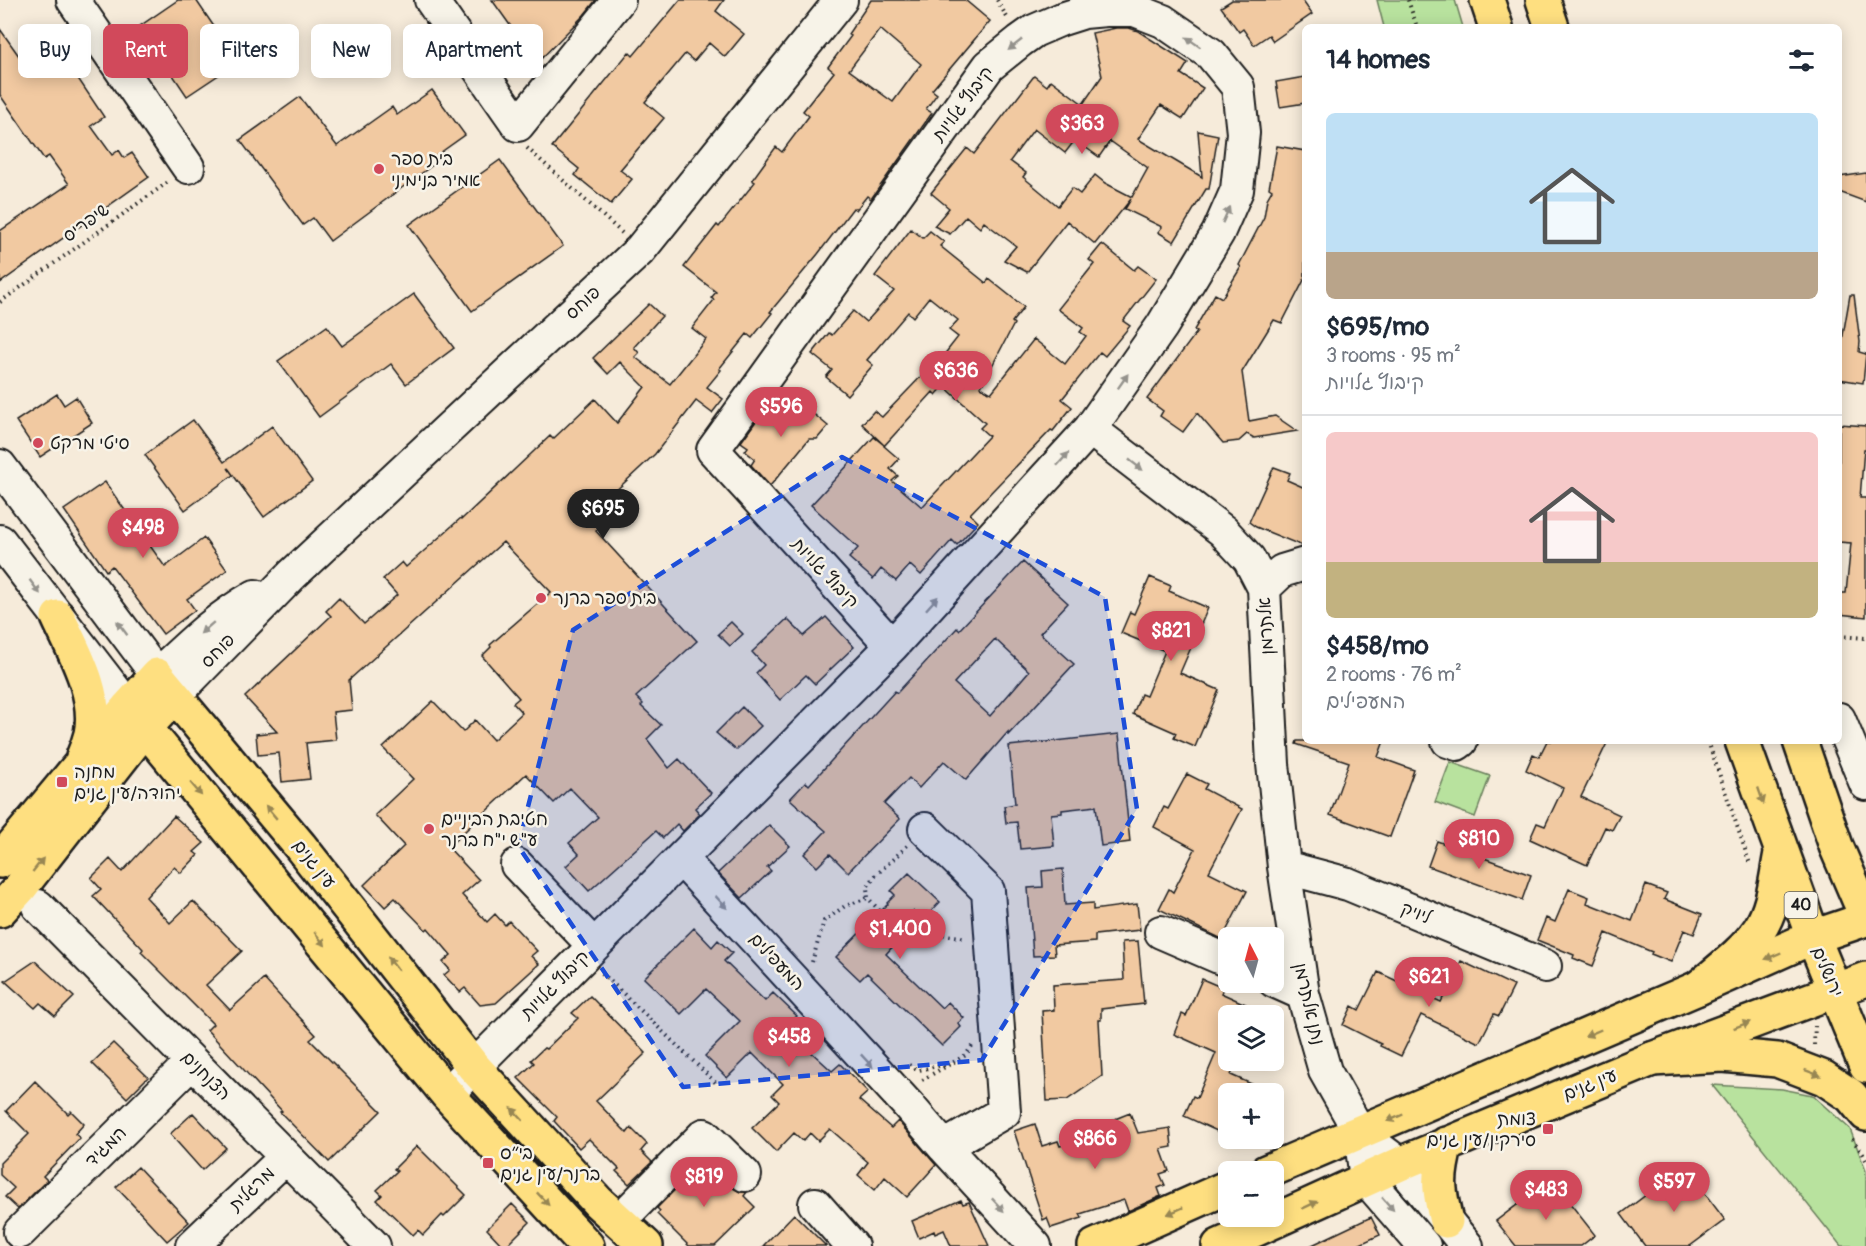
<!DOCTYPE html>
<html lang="en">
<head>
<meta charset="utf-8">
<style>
  body { margin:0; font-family:Pangolin,"Playpen Sans Hebrew",sans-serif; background:#f2f2f3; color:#1f2937; height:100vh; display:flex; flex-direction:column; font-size:22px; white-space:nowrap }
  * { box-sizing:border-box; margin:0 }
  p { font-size:20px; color:#747a83 }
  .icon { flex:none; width:33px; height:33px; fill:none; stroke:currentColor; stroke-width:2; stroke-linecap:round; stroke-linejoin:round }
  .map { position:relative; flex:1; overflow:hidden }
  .details { position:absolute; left:1302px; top:24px; width:540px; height:720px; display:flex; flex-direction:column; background:#fff; border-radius:9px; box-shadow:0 3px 15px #0003 }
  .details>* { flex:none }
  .top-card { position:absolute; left:18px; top:24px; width:570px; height:54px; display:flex; gap:12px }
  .needle { width:39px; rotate:354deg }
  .controls { position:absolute; left:1218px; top:927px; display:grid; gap:12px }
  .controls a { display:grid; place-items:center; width:66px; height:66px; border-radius:9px; background:#fff; box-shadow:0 3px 15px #0003; font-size:30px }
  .price { position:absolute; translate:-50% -51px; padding:0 14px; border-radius:21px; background:#d1495b; color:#fff; font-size:20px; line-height:39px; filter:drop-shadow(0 2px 3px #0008) }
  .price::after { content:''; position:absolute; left:50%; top:36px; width:18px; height:14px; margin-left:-9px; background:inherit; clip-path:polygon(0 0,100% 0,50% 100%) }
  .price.current { background:#222; color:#fff }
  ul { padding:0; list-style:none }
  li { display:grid; align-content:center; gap:12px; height:318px; padding:0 24px }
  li+li { border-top:2px solid #e0e1e3 }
  li span { display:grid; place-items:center; height:186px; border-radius:9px; color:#555 }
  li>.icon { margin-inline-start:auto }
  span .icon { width:108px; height:108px; fill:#fffc; stroke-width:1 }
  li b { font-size:26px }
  h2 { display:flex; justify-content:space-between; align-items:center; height:72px; padding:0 24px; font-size:26px }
  .chip { padding:0 21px; border-radius:9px; background:#fff; box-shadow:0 3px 15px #0003; font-size:21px; line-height:54px }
  .chip.current { background:#d1495b; color:#fff }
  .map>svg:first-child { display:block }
  .green { fill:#b8e29e; stroke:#6a7f5d; stroke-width:1.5 }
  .building { fill:#f1c9a1; stroke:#1c1c1c; stroke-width:1.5; fill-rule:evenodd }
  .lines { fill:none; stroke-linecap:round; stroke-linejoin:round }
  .minor-casing { stroke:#1c1c1c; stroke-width:36 }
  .major-casing { stroke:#1c1c1c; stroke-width:38 }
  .highway-casing { stroke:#1c1c1c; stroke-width:38 }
  .path { stroke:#1c1c1c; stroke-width:4; stroke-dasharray:1.5 4.5; stroke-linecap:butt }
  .minor { stroke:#f7f3e8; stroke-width:32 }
  .major { stroke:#fedf80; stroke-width:33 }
  .highway { stroke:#fedf80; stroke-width:33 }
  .oneway { fill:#94928c }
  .oneway2 { fill:#988753 }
  .marked { fill:#1d4ed8; fill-opacity:0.2; stroke:#1d4ed8; stroke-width:4.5; stroke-dasharray:12 8; stroke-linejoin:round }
  .poi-dot { fill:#d1495b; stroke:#f7f3e8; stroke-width:2 }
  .labels { text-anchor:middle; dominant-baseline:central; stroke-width:5; stroke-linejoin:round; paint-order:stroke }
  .shield { fill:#f7f3e8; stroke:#5e5c59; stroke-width:1.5 }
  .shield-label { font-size:16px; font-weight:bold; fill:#1c1c1c }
  .street-label { font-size:18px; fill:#1c1c1c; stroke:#f7f3e8 }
  .poi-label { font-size:18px; fill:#1c1c1c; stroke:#f7f3e8; text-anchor:start }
</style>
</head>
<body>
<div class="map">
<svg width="1866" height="1246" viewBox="0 0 1866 1246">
  <rect width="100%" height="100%" fill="#f6ebda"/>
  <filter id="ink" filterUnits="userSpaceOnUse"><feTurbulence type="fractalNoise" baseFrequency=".0167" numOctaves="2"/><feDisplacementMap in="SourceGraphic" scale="12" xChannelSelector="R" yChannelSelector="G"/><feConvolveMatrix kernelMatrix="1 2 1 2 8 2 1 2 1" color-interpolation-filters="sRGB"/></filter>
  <g filter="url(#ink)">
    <!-- green -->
    <path class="green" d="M1377,0H1455L1463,27H1384Z
      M1450,762L1490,776L1475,817L1435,802Z
      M1712,1085L1782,1089L1812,1095L1850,1129L1866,1171V1246H1841Z"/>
    <!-- building -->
    <path class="building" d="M178,0H196L238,62L187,96L140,26Z
      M492,0H596L584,15L532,68L501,39L512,28Z
      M680,0H724L716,11L744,34L725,57L709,43L694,61L685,54L645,102L664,118L620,170L632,179L611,204L575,175L579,169L552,147L629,52L633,56Z
      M871,0H965L990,21L932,90L937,94L926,109L932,113L871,199L867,196L856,210L853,208L818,254L770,312L772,313L752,338L747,334L719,369L721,370L707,387L723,399L712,413L696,401L655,454L609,497L620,509L596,531L697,641L636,697L643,704L641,706L661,725L647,739L669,768L679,759L711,793L695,808L700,814L683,831L677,824L663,838L656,831L589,891L566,866L579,854L569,843L598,817L570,788L554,803L526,774L448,847L479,880L462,895L487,922L495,914L505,925L509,921L537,951L531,956L539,964L496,1003L480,1005L465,988L460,992L444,975L450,970L443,962L451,955L428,928L426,930L395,898L385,907L364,885L404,846L375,815L413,779L383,748L433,701L463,732L475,720L493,740L522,713L513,703L519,698L482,656L491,647L490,645L551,592L503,542L349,680L352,710L333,712L336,740L306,743L310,779L282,782L279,753L258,755L256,734L277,732L245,697L331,616L326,611L339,598L364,624L397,595L383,579L402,562L406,567L461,518L462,519L550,436L553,439L595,399L617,423L645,387L620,362L608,374L593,358L649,304L662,316L634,347L639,353L635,357L670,384L706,339L692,328L714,300L711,298L716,292L684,267L717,225L719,227L755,182L752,180L776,147L782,152L809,116L803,111L834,72L828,67L851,36L848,34ZM880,29L921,64L893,102L849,70Z
      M1232,0H1302L1312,14L1273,41L1269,35L1254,45L1243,29L1239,32L1221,7Z
      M1116,28H1129L1138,31L1188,63L1181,74L1203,88L1183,119L1161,105L1138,139L1202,177L1198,131L1218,135L1209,189H1206L1174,242L1158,232L1162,227L1125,209L1131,199L1095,244L1067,221L1027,272L1004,260L1016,246L984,222L980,228L966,216L950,234L934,226L949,208L931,193L967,148L974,154L1034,76L1047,86L1051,80L1083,104L1102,76L1092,33ZM1034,129L1065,153L1075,140L1099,157L1110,141L1148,168L1132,197L1105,183L1095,175L1080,194L1072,188L1058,206L1023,177L1026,173L1010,161Z
      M0,29L31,73L61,53L104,117L91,126L112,155L119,150L124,158L132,153L149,177L0,283V231L69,184L49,156L44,159L0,95Z
      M1305,77V103L1280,107L1276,82Z
      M432,90L465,135L430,160L434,164L330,241L313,218L303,225L240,140L300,97L337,146L392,107L397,115Z
      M1277,146L1305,151V278L1282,323L1274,320L1242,372L1249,421L1275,416L1297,431L1254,438L1247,434L1239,441L1223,443L1197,413L1183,432L1160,416L1163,411L1147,399L1197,332L1194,330L1215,294L1222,298L1241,267L1239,265L1264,217L1267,199L1272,190L1269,188Z
      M500,160L563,246L472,311L409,225Z
      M1866,173V202L1839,192V177Z
      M911,229L923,238L930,231L944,242L940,246L986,283L989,279L1024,307L1012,322L1014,324L981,387L991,393L1034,339L1065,364L1086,336L1080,332L1083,328L1058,309L1094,264L1089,260L1102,244L1134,270L1138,266L1156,279L1123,321L1130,326L1105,356L1100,352L1062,399L1072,407L1053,431L1051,430L970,514L978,522L957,545L952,540L921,575L910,565L896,581L881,569L873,579L849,558L858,548L811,505L874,437L884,445L862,424L874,411L882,417L934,363L936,365L958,337L949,330L958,320L929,297L913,317L908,312L867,360L873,365L847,395L826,377L832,370L812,354L829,333L832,335L853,311L866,322L894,291L875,276ZM944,386L985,423L980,428L989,436L922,507L892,481L898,476L890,469L899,459L884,446L933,392L936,395Z
      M414,294L454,348L406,384L391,364L319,417L278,361L327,326L342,346Z
      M1850,295H1854L1860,342L1859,352L1866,354L1863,383L1839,379V358Z
      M57,394L64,405L76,397L92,423L40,457L16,421Z
      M791,395L828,426L817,439H809L770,486L751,465L755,459L745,451L748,447L741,442L764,410L773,417Z
      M193,420L224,462L272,426L312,481L264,517L228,468L233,475L185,510L145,455Z
      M1839,424L1866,426V449H1864L1860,498H1866V617L1839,614V593H1846L1851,543L1839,542Z
      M1274,467L1290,473L1287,480L1305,488V547L1256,527L1249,522Z
      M105,482L165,567L204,538L227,570L187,599L195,610L163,634L112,566L106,571L64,510Z
      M1023,562L1068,603L1040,633L1074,664L1008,735V732L966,780L944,761L919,788L909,778L884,804L900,819L848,872L830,854L817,867L804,854L826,831L790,799L806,782L809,785L895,691L897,693L957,628L959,630ZM995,639L1029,671L990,716L954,683Z
      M1150,577L1171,586L1169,591L1208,608L1180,673L1219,690L1195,747L1174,738L1176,733L1133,714L1141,694L1146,696L1165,651L1121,633L1130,612L1134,614Z
      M826,617L854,647L815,684L806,675L780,700L756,673L764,665L752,652L787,619L804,636Z
      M731,622L743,634L730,646L718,634Z
      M742,707L761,726L736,750L716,733Z
      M1119,734L1130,842L1101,846L1096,806L1062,810V813L1051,814L1054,846L1020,849L1017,822L1006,823L1004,806L1015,804L1009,746Z
      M1297,741H1384L1378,757L1414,770L1390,837L1330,815L1349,762L1296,744Z
      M1547,741H1608L1581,797L1620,815L1612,830L1605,827L1587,865L1530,839L1537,823L1545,826L1563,788L1526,770L1533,754L1539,757Z
      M1187,774L1207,784L1204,789L1242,809L1209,872L1247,891L1222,939L1159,909L1169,889L1173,892L1195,849L1154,827L1164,807L1168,809Z
      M174,816L204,843L194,852L198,855L181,873L174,867L146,897L170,923L193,901L242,951L206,985L230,1010L264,979L316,1035L310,1040L381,1111L329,1162L280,1112L282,1111L207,1030L213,1024L141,952L143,949L93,896L101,889L91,878L110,859L122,872Z
      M769,825L790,846L767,867L771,871L742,898L718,873Z
      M1437,841L1531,875L1522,900L1428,866Z
      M1063,869L1065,905L1093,903V910L1137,904L1140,930L1095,935V942L1054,945L1055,955L1033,956L1028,888L1043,887L1042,871Z
      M909,873L940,902L922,921L913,911L888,937L895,944L886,954L942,1008L948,1002L964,1018L958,1023L961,1027L942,1046L867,973L860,980L836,957L888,904L887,903L895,895L891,891Z
      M1646,885L1667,893L1664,899L1702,914L1694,934L1684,930L1671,962L1651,954L1652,952L1606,933L1593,966L1573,958L1574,955L1537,940L1546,918L1555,922L1569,889L1589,897L1587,903L1632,921Z
      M694,928L712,947L718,940L732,953L724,961L765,1001L773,993L797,1016L785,1028L832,1071L840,1064L868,1092L859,1100L891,1128L898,1121L936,1165L907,1197L885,1177L875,1190L858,1175L868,1162L830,1129L818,1141L810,1133L803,1141L794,1133L776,1152L752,1128L779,1102L772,1095L783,1084L752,1053L727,1078L705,1056L740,1021L706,989L681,1014L644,978Z
      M1138,941L1144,1004L1101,1009V1020H1099L1102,1076L1067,1100L1047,1101L1042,1011L1054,1010L1053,985L1124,980L1122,942Z
      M35,961L74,997L55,1016L40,1003L35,1008L5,981Z
      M1461,961L1514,986L1499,1016L1494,1014L1479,1043L1421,1015L1401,1056L1380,1046L1381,1044L1343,1025L1352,1006L1359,1010L1378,972L1441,1002Z
      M1202,979L1223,988L1221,993L1272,1016H1228V1060H1238L1231,1075L1274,1094H1228V1136L1184,1116L1193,1096L1197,1098L1216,1053L1174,1034L1182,1014L1186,1016Z
      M590,996L646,1053L596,1101L627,1133L631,1128L647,1144L641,1151L652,1162L629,1184L616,1171L619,1169L589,1139L579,1148L554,1121L557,1117L518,1078L534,1063L531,1060L544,1048L546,1049L578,1018L572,1013Z
      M113,1043L148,1077L127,1098L92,1063Z
      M35,1081L68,1114L71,1111L84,1124L75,1134L80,1138L43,1176L47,1180L18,1209L5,1197L14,1188L0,1175V1163L29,1134L6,1111Z
      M193,1113L226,1148L202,1170L170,1134Z
      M1130,1113L1138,1133L1170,1128L1172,1147L1161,1149L1169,1171L1160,1174L1165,1185L1158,1188L1161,1196L1128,1211L1124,1200L1080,1214L1082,1218L1051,1228L1047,1218L1043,1220L1014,1131L1035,1124L1042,1146L1058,1141L1060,1146L1078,1140L1079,1145L1114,1132L1110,1121Z
      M417,1146L466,1195L444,1217L442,1215L423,1235L418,1230L413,1235L377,1200L382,1195L377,1190L397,1171L394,1169Z
      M704,1160L733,1188L740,1192H747L744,1196L755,1207L715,1246H689L657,1214L660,1211L657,1208Z
      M1684,1166L1725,1220L1690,1246H1645L1621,1214Z
      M138,1167L189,1222L167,1241L116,1187Z
      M1551,1179L1595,1235L1581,1246H1516L1496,1221Z
      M961,1200L963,1204L969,1202L989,1246H951L944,1230L935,1234L934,1231L919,1238L912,1221Z
      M512,1204L530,1222L506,1246H503L487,1229Z
      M794,1214L826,1246H763Z
      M1371,1217L1380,1235L1356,1246H1310Z"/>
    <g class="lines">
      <defs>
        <path id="minor" d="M73,0L188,167
          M431,0L518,125L619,0
          M1090,429L1223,531L1249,559L1264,588L1273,764L1284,867L1303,994L1325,1071L1360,1133L1366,1179L1424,1246
          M0,466L157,675C190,644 215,619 255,596
          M0,541L128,707
          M1264,588L1282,571L1305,564
          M174,696L292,575L640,250L841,0
          M1839,719L1866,784
          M1448,741L1457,744L1461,741
          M925,829L988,891L1004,1112L944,1147
          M681,859L908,1105L944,1147L1035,1246
          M517,865L594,946
          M1284,867L1348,884L1545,966
          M38,906L374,1246
          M1161,932L1228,961
          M1274,981L1303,994
          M447,1094L892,646L1090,429L1162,326L1218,233L1237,190L1243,133L1238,87L1211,54L1163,21L1135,10H1106L1084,12L1062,19L1034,31L1020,41L989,66L713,450L892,646
          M1380,1149L1400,1164L1467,1246
          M815,1204L852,1246
          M619,1221L704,1135L745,1175
          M20,1232L192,1062
          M192,1246L286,1157"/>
        <path id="major" d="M58,617C74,652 99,694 91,734C89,742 86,750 83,757
          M128,707L447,1094L587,1246
          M0,861L128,707L157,675L300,846L473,1066L598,1202L646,1246
          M0,910L20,888L145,728L159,713
          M1446,1144C1437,1178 1438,1188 1446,1221
          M1266,1172L1698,988L1813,937L1866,919
          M1095,1246L1228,1187
          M1219,1246L1400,1164L1652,1059L1866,979"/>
        <path id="highway" d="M1487,0L1496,27
          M1543,0L1552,27
          M1742,741L1813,937L1866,1066
          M1800,741L1836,846L1866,916
          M1698,988C1719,970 1743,953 1759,930C1774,908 1776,878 1781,853
          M1652,1059L1723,1055L1777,1060L1824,1078L1851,1096L1866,1114"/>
      </defs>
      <!-- minor casing -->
      <use href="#minor" class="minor-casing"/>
      <!-- major casing -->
      <use href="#major" class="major-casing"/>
      <!-- highway casing -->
      <use href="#highway" class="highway-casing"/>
      <!-- path -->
      <path class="path" d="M997,0L1008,19
        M1408,0L1417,27
        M527,148L622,233
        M0,302L168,182
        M1839,636L1866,638
        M1708,741L1750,864
        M907,846L876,875L867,887L868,898L891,923L927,932L966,938
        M812,962L824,921L845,906L868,898
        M602,973L718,1085
        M1814,1045L1815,1026
        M909,1065L919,1070L948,1064
        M922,1080L966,1055L972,1046
        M1852,1139L1863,1154L1866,1160"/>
      <!-- minor -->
      <use href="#minor" class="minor"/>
      <!-- major -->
      <use href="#major" class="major"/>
      <!-- highway -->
      <use href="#highway" class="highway"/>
    </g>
    <!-- one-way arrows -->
    <defs><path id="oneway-solid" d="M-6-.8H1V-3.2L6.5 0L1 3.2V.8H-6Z" transform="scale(1.5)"/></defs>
    <g class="oneway">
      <use href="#oneway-solid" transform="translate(1193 42) rotate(-145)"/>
      <use href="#oneway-solid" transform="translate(1015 45) rotate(142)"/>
      <use href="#oneway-solid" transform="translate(1226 215) rotate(-66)"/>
      <use href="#oneway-solid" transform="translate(1123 381) rotate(-55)"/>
      <use href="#oneway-solid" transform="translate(1063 459) rotate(-48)"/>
      <use href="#oneway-solid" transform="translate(1136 465) rotate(38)"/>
      <use href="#oneway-solid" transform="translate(35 587) rotate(53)"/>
      <use href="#oneway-solid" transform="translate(932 603) rotate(-48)"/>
      <use href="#oneway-solid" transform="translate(122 628) rotate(-127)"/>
      <use href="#oneway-solid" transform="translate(207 628) rotate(139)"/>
      <use href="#oneway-solid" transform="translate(721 902) rotate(47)"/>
      <use href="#oneway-solid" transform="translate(867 1061) rotate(47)"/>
      <use href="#oneway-solid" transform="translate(1388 1204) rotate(49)"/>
      <use href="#oneway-solid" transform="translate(998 1205) rotate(47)"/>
    </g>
    <g class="oneway2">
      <use href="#oneway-solid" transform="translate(196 789) rotate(50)"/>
      <use href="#oneway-solid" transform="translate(1761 796) rotate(71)"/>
      <use href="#oneway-solid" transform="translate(271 812) rotate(-130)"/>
      <use href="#oneway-solid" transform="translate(38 865) rotate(-52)"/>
      <use href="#oneway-solid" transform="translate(320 939) rotate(51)"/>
      <use href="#oneway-solid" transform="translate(1773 956) rotate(157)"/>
      <use href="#oneway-solid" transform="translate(393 964) rotate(-128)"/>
      <use href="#oneway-solid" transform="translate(1742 1025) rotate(-21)"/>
      <use href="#oneway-solid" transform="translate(1593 1033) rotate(157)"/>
      <use href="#oneway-solid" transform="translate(1813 1073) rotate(21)"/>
      <use href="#oneway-solid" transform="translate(517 1114) rotate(-133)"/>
      <use href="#oneway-solid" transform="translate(1395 1118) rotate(157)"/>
      <use href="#oneway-solid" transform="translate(543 1199) rotate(47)"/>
      <use href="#oneway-solid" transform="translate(1310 1205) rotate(-25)"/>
      <use href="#oneway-solid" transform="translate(1175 1211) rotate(156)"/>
    </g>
  </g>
  <!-- marked area -->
  <path class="marked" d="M842,457L1105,597L1137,809L982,1060L683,1087L518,846L573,630Z"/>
  <!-- markers -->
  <g class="poi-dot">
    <circle cx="379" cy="169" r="6"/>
    <circle cx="38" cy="443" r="6"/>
    <circle cx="541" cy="598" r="6"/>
    <rect x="56" y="776" width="12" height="12" rx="3"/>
    <circle cx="429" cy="829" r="6"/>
    <rect x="1542" y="1123" width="12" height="12" rx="3"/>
    <rect x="482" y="1157" width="12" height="12" rx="3"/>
  </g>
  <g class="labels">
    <!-- shield labels -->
    <rect class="shield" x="1784.5" y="892" width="33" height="26" rx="4.5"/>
    <g class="shield-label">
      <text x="1801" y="905">40</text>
    </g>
    <!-- street labels -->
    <g class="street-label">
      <text transform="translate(963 104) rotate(-53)">קיבוץ גלויות</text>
      <text transform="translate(86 223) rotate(-36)">שיפריס</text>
      <text transform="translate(583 303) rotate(-43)">פוחס</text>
      <text transform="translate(825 573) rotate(47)">קיבוץ גלויות</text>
      <text transform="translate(1266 626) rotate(-93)">אלתרמן</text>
      <text transform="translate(218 651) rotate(-46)">פוחס</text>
      <text transform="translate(314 864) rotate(51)">עין גנים</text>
      <text transform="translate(1416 913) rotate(22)">ליויק</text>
      <text transform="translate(777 962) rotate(47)">המעפילים</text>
      <text transform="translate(1827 972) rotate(67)">ירושלים</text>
      <text transform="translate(555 985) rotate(-45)">קיבוץ גלויות</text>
      <text transform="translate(1309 1004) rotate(77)">נתן אלתרמן</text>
      <text transform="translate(206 1076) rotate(45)">הצנחנים</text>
      <text transform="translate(1590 1085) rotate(-22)">עין גנים</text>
      <text transform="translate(106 1147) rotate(-44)">המגיד</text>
      <text transform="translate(252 1189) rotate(-44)">מרגלית</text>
    </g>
    <!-- poi labels -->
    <g class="poi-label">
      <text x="391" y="159">בית ספר<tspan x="391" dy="21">אמיר בנימיני</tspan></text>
      <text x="50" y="443">סיטי מרקט</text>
      <text x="553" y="598">בית ספר ברנר</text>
      <text x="74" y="772">מחנה<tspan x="74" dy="21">יהודה/עין גנים</tspan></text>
      <text x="441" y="819">חטיבת הביניים<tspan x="441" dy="21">ע"ש י"ח ברנר</tspan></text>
      <text x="1536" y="1119" text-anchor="end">צומת<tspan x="1536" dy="21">סירקין/עין גנים</tspan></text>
      <text x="500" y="1153">בי״ס<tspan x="500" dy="21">ברנר/עין גנים</tspan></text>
    </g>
  </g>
</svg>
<div class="controls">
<a><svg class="needle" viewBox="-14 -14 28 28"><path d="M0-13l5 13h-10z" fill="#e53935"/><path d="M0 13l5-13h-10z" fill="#747a83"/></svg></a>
<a><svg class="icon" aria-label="layers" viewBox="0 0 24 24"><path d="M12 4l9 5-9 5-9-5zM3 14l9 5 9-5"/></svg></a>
<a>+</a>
<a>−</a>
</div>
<b class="price" style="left:1082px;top:155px">$363</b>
<b class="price" style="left:956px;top:402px">$636</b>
<b class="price" style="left:781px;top:438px">$596</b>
<b class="price current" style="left:603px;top:540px">$695</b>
<b class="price" style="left:143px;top:559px">$498</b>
<b class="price" style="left:1171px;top:662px">$821</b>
<b class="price" style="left:1479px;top:870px">$810</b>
<b class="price" style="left:900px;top:960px">$1,400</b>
<b class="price" style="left:1429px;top:1008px">$621</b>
<b class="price" style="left:789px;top:1068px">$458</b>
<b class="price" style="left:1095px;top:1170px">$866</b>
<b class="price" style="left:704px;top:1208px">$819</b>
<b class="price" style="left:1674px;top:1213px">$597</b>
<b class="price" style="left:1546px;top:1221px">$483</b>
<div class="top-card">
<a class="chip">Buy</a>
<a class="chip current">Rent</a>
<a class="chip">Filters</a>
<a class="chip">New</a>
<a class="chip">Apartment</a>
</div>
<section class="details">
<h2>14 homes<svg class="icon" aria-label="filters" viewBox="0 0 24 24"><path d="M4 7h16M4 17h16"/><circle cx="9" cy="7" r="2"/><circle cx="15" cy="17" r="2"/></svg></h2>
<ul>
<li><span style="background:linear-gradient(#bfe0f5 75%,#b9a48a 0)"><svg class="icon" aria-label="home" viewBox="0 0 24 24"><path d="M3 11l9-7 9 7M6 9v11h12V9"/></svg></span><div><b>$695/mo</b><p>3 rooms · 95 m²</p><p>קיבוץ גלויות</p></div></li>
<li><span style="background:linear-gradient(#f6c9c9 70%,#c2b280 0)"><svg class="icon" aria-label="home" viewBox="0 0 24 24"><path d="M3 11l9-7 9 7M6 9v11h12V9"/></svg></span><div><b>$458/mo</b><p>2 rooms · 76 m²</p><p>המעפילים</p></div></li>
</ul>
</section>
</div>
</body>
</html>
